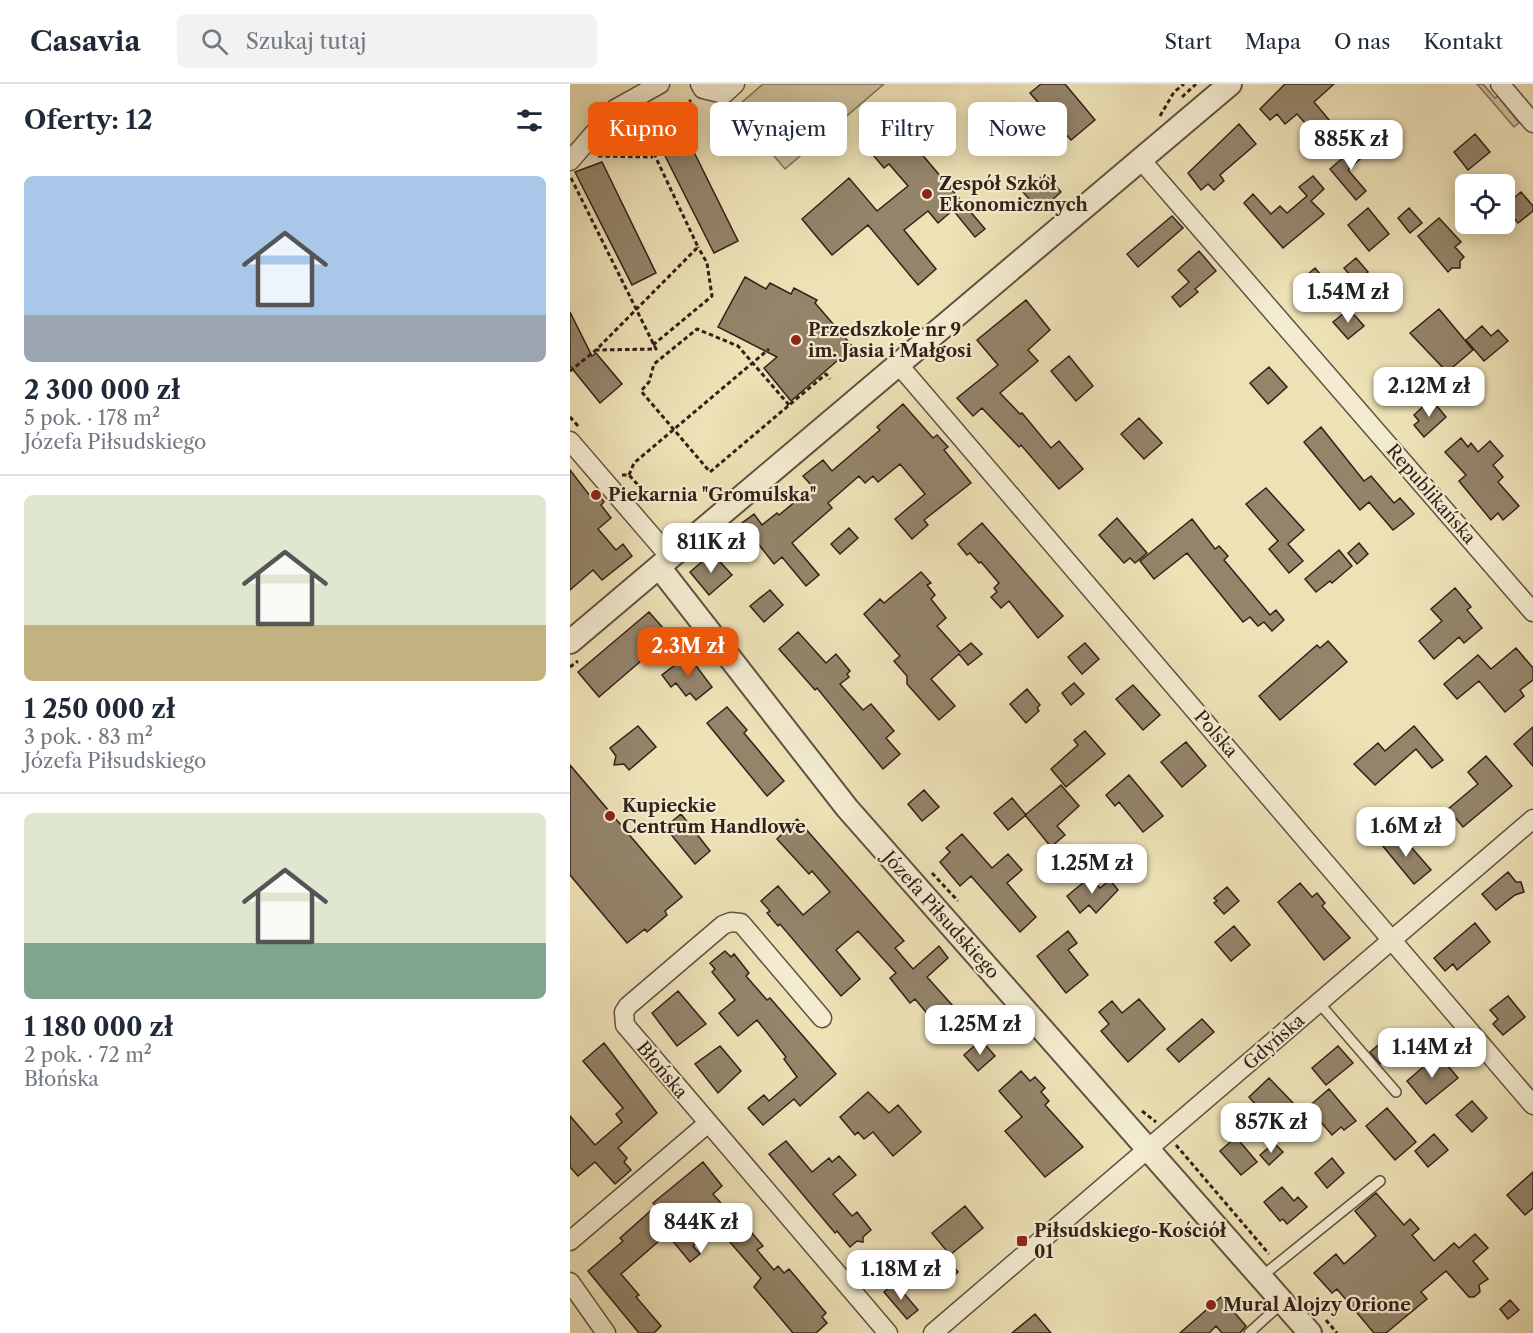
<!DOCTYPE html>
<html lang="pl">
<head>
<meta charset="utf-8">
<style>
  body { margin:0; font-family:"Libre Caslon Text",serif; background:#f2f2f3; color:#1f2937; height:100vh; display:flex; flex-direction:column; font-size:22px; white-space:nowrap }
  * { box-sizing:border-box; margin:0 }
  p { font-size:20px; color:#747a83 }
  .icon { flex:none; width:33px; height:33px; fill:none; stroke:currentColor; stroke-width:2; stroke-linecap:round; stroke-linejoin:round }
  .map { position:relative; flex:1; overflow:hidden }
  .drawer { display:flex; flex-direction:column; background:#fff; width:570px }
  .drawer>* { flex:none }
  .top-card { position:absolute; left:18px; top:18px; width:570px; height:54px; display:flex; gap:12px }
  .fabs { position:absolute; left:885px; top:90px; display:grid; gap:12px }
  .fabs a { display:grid; place-items:center; width:60px; height:60px; border-radius:9px; background:#fff; box-shadow:0 3px 15px #0003; font-size:30px }
  .price { position:absolute; translate:-50% -51px; padding:0 14px; border-radius:12px; background:#fff; color:#222; font-size:20px; line-height:39px; filter:drop-shadow(0 2px 3px #0008) }
  .price::after { content:''; position:absolute; left:50%; top:36px; width:18px; height:14px; margin-left:-9px; background:inherit; clip-path:polygon(0 0,100% 0,50% 100%) }
  .price.current { background:#ea580c; color:#fff }
  ul { padding:0; list-style:none }
  li { display:grid; align-content:center; gap:12px; height:318px; padding:0 24px }
  li+li { border-top:2px solid #e0e1e3 }
  li span { display:grid; place-items:center; height:186px; border-radius:9px; color:#555 }
  li>.icon { margin-inline-start:auto }
  span .icon { width:108px; height:108px; fill:#fffc; stroke-width:1 }
  li b { font-size:26px }
  h2 { display:flex; justify-content:space-between; align-items:center; height:72px; padding:0 24px; font-size:26px }
  .chip { padding:0 21px; border-radius:9px; background:#fff; box-shadow:0 3px 15px #0003; font-size:21px; line-height:54px }
  .chip.current { background:#ea580c; color:#fff }
  header { display:flex; align-items:center; gap:36px; box-sizing:border-box; height:84px; padding:0 30px; background:#fff; border-bottom:2px solid #e0e1e3 }
  header strong { font-size:28px }
  nav { display:flex; gap:33px; margin-inline-start:auto; font-size:21px }
  .search { width:420px; height:54px; background:#f2f2f3; display:flex; align-items:center; gap:15px; box-sizing:border-box; padding:0 21px; border-radius:9px; color:#747a83; font-size:22px }
  main { display:flex; flex:1; min-height:0 }
  .map>svg:first-child { display:block }
  .green { fill:#cec09b; stroke:#81705a; stroke-width:1.5 }
  .building { fill:#94846a; stroke:#342018; stroke-width:1.5 }
  .lines { fill:none; stroke-linecap:round; stroke-linejoin:round }
  .service-casing { stroke:#625040; stroke-width:12 }
  .minor-casing { stroke:#625040; stroke-width:21 }
  .tertiary-casing { stroke:#625040; stroke-width:26 }
  .path { stroke:#342018; stroke-width:3; stroke-dasharray:4.5 3; stroke-linecap:butt }
  .service { stroke:#f3ecd0; stroke-width:9 }
  .minor { stroke:#f3ecd0; stroke-width:18 }
  .tertiary { stroke:#f3ecd0; stroke-width:22 }
  .poi-dot { fill:#8f2418; stroke:#f3ecd0; stroke-width:2 }
  .labels { text-anchor:middle; dominant-baseline:central; stroke-width:4.5; stroke-linejoin:round; paint-order:stroke }
  .poi-label { font-size:18px; font-weight:bold; fill:#342018; stroke:#f3ecd0; text-anchor:start }
  .street-label { font-size:18px; fill:#342018; stroke:#f3ecd0 }
</style>
</head>
<body>
<header>
<strong>Casavia</strong>
<div class="search"><svg class="icon" aria-label="search" viewBox="0 0 24 24"><circle cx="10" cy="10" r="6"/><path d="M15 15l6 6"/></svg>Szukaj tutaj</div>
<nav><a>Start</a><a>Mapa</a><a>O nas</a><a>Kontakt</a></nav>
</header>
<main>
<section class="drawer">
<h2>Oferty: 12<svg class="icon" aria-label="filters" viewBox="0 0 24 24"><path d="M4 7h16M4 17h16"/><circle cx="9" cy="7" r="2"/><circle cx="15" cy="17" r="2"/></svg></h2>
<ul>
<li><span style="background:linear-gradient(#a9c7e8 75%,#9aa5b1 0)"><svg class="icon" aria-label="home" viewBox="0 0 24 24"><path d="M3 11l9-7 9 7M6 9v11h12V9"/></svg></span><div><b>2 300 000 zł</b><p>5 pok. · 178 m²</p><p>Józefa Piłsudskiego</p></div></li>
<li><span style="background:linear-gradient(#dfe7d0 70%,#c2b280 0)"><svg class="icon" aria-label="home" viewBox="0 0 24 24"><path d="M3 11l9-7 9 7M6 9v11h12V9"/></svg></span><div><b>1 250 000 zł</b><p>3 pok. · 83 m²</p><p>Józefa Piłsudskiego</p></div></li>
<li><span style="background:linear-gradient(#dfe7d0 70%,#7fa58c 0)"><svg class="icon" aria-label="home" viewBox="0 0 24 24"><path d="M3 11l9-7 9 7M6 9v11h12V9"/></svg></span><div><b>1 180 000 zł</b><p>2 pok. · 72 m²</p><p>Błońska</p></div></li>
</ul>
</section>
<div class="map">
<svg width="963" height="1249" viewBox="0 0 963 1249">
  <rect width="100%" height="100%" fill="#ede1b6"/>
  <filter id="stains"><feTurbulence type="fractalNoise" baseFrequency=".00333" numOctaves="4"/><feColorMatrix values="0 0 0 0 .2 0 0 0 0 .09 0 0 0 0 .02 0 0 0 .5 -.17"/></filter>
  <radialGradient id="worn" r=".72"><stop offset=".6" stop-color="#630" stop-opacity="0"/><stop offset="1" stop-color="#630" stop-opacity=".3"/></radialGradient>
  <!-- green -->
  <path class="green" d="M193,0H314L215,85L164,25Z
    M907,0H913L925,14L928,12L949,39L944,43Z"/>
  <!-- building -->
  <path class="building" d="M471,0H495L525,36L501,56L460,9Z
    M715,0H764L744,18L775,55L760,67L727,30L715,40L707,30L700,36L690,25Z
    M317,29L415,145L405,153L383,126L368,139L358,127L334,146L366,185L348,201L298,141L262,171L232,135L279,94L307,127L338,102L319,80L314,84L298,65L303,61L293,49Z
    M56,33L74,58L60,68L43,45Z
    M669,40L686,60L650,91L654,97L644,106L638,100L631,106L618,89Z
    M113,46L168,157L144,169L87,56Z
    M905,50L920,68L898,86L884,68Z
    M791,58L799,67L778,86L796,107L786,116L760,85Z
    M32,78L86,189L62,201L5,88Z
    M475,90L491,108L470,127L453,108Z
    M743,92L754,105L741,117L754,130L713,164L674,119L683,110L701,130L710,122L717,129L737,112L729,103Z
    M951,108L963,122V127L948,139L934,122Z
    M798,124L819,150L799,167L778,141Z
    M839,124L852,139L840,149L828,134Z
    M602,132L613,144L568,183L557,170Z
    M869,134L891,158L885,163L894,173L890,177V184H882L878,188L848,152Z
    M629,167L646,187L625,205L628,208L610,223L602,213L619,198L608,186Z
    M786,174L798,188L786,198L774,184Z
    M745,184L760,202L744,216L729,198Z
    M175,193L196,205L200,199L221,210L224,204L247,216L245,219L283,263L221,317L194,284L207,273L148,243Z
    M456,216L480,246L458,266L468,277L430,309L450,330L452,329L481,364L489,357L513,385L489,405L451,361L449,363L412,324L403,332L387,314L428,281L407,256Z
    M779,225L794,242L778,255L763,238Z
    M869,225L903,266L877,288L840,249Z
    M0,228L22,272L26,269L52,300L30,319L0,282Z
    M912,242L921,252L928,246L938,257L914,277L896,256Z
    M499,272L523,302L506,317L481,287Z
    M699,283L717,303L698,320L680,299Z
    M861,315L876,333L854,353L844,341L849,337L844,331Z
    M333,320L363,354L367,351L378,363L374,366L401,399L354,436L358,441L342,455L325,435L355,410L330,380L308,398L303,392L295,399L289,392L258,419L262,424L222,459L249,491L236,502L212,473L204,480L172,439L184,430L192,441L207,429L209,431L243,403L233,392L253,376L262,387L310,346L307,343Z
    M569,334L592,359L574,375L551,350Z
    M751,343L794,397L801,392L824,419L830,414L844,430L823,446L799,418L790,426L734,358Z
    M891,354L898,363L901,359L908,368L920,357L933,372L923,381L933,393L928,398L949,422L933,436L928,429L921,436L889,397L896,391L875,368Z
    M0,386L20,412L26,407L34,418L31,421L41,434L28,445L46,466L53,460L62,472L32,496L23,486L0,506Z
    M696,404L734,446L718,460L733,477L719,489L699,465L708,457L676,420Z
    M547,434L577,469L565,479L560,474L554,479L529,451Z
    M622,435L645,465L649,462L658,472L654,476L700,531L706,526L714,536L702,547L694,538L688,542L680,533L673,538L617,469L584,495L570,477Z
    M412,439L493,532L468,554L439,517L431,524L421,513L427,508L424,504L429,499L411,478L409,479L400,469L397,471L388,460Z
    M279,444L288,454L270,470L261,460Z
    M789,459L798,470L787,480L778,469Z
    M769,466L782,482L762,499L760,497L746,508L735,495Z
    M142,469L162,491L139,511L120,488Z
    M351,488L361,499L357,501L365,511L361,515L376,534L367,542L390,568L401,559L412,570L398,581L389,570L361,595L385,622L369,636L337,600V592L324,577L330,572L294,530L310,515L314,519Z
    M885,504L901,523L897,526L912,544L894,559L889,553L864,575L849,557L872,537L861,525Z
    M200,506L213,521L194,538L180,522Z
    M79,528L100,552L29,613L8,588Z
    M228,548L256,579L266,570L280,587L277,590L279,593L270,600L293,626L301,620L324,647L316,654L330,670L313,685L247,604L245,606L209,565Z
    M758,557L777,578L710,636L689,612L747,561L750,564Z
    M515,559L529,575L512,590L498,573Z
    M946,564L963,584V596L950,606L954,612L935,628L909,597L887,615L874,600L908,571L921,585Z
    M118,571L142,603L126,616L120,609L116,612L106,599L101,603L92,591Z
    M504,599L514,610L501,621L492,609Z
    M563,601L590,631L573,646L546,615Z
    M457,605L470,621L467,624L469,627L456,639L440,620Z
    M157,623L177,646L174,649L214,697L197,712L137,639Z
    M68,642L86,663L59,686L54,680L44,681L46,672L40,664Z
    M844,642L873,676L862,684L846,665L805,701L784,680L808,659L815,667Z
    M963,643V682L944,660Z
    M515,647L535,670L496,703L481,685L508,661L504,656Z
    M616,658L636,682L612,703L591,678Z
    M916,672L942,702L893,743L878,725L908,700L898,688Z
    M0,681L112,813L95,827L97,831L77,848L75,845L57,859L0,791Z
    M559,691L593,732L573,748L549,718L545,722L536,711Z
    M491,701L509,722L487,742L495,751L481,763L455,731Z
    M354,706L369,723L352,737L338,720Z
    M442,714L456,731L438,746L424,729Z
    M111,730L140,767L125,780L95,743Z
    M227,735L334,857L325,864L343,885L369,862L378,874L357,893L392,932L389,935L391,938L375,951L345,915L340,919L320,894L326,889L288,847L266,866L290,895L271,912L210,840L208,842L197,829L200,827L191,817L208,802L233,831L260,808L242,787L239,790L207,755Z
    M828,748L861,786L844,800L812,761Z
    M392,750L422,784L438,770L452,786L437,799L466,833L450,848L401,792L390,802L370,778L380,768L376,764Z
    M938,788L946,798H951L954,808L945,811L926,826L912,810Z
    M520,793L530,804L540,796L548,806L526,829L519,821L510,829L497,812Z
    M730,799L742,813L747,809L755,819L752,822L780,854L754,876L708,818Z
    M657,803L669,817L654,830L644,819L647,817L644,814Z
    M905,839L920,858L887,886L883,880L875,887L864,874Z
    M664,842L680,861L661,877L645,858Z
    M498,847L507,859L498,866L518,891L496,909L467,872Z
    M155,867L161,873L164,870L179,889L176,892L197,916L200,914L266,990L230,1022L224,1015L193,1041L178,1024L194,1011L199,1017L227,993L214,975L216,973L187,936L168,952L149,929L165,916L142,888L145,885L140,879Z
    M108,907L136,940L107,962L82,929Z
    M938,912L955,933L933,951L923,940L928,935L920,926Z
    M569,915L595,945L558,978L531,947L539,940L529,928L542,917L552,929Z
    M632,935L644,948L609,978L597,965Z
    M819,952L829,964L810,980L800,968Z
    M411,956L425,972L408,987L394,971Z
    M34,959L87,1029L48,1064L57,1074L54,1078L61,1086L45,1100L25,1078L8,1092L0,1083V1032L25,1061L52,1038L46,1030L53,1024L13,977Z
    M150,962L171,987L148,1009L125,980Z
    M768,962L783,979L756,1001L742,984Z
    M868,970L888,994L856,1020L837,997Z
    M451,987L460,997L465,993L475,1004L471,1008L479,1017L475,1021L513,1063L475,1093L435,1047L452,1033L429,1007Z
    M699,994L723,1019L700,1037L679,1013Z
    M759,1005L786,1037L774,1046L771,1043L762,1051L738,1023Z
    M298,1008L319,1029L328,1021L351,1048L323,1072L303,1048L294,1055L288,1048L285,1051L270,1033Z
    M902,1017L917,1034L902,1048L886,1031Z
    M817,1024L846,1058L825,1076L796,1042Z
    M864,1050L878,1066L858,1083L845,1067Z
    M666,1053L687,1078L671,1091L650,1067Z
    M216,1057L242,1088L259,1074L262,1078L269,1072L286,1091L263,1110L282,1132L287,1128L301,1146L293,1153V1158L287,1157L280,1163L267,1147L265,1149L199,1070Z
    M704,1059L713,1068L699,1081L690,1071Z
    M762,1074L774,1089L757,1104L745,1089Z
    M133,1078L152,1102L143,1110L163,1133L166,1130L193,1162L187,1166L204,1186L208,1182L214,1189L219,1185L256,1229L252,1233L257,1239L246,1249H223L184,1203L191,1194L146,1142L123,1162L130,1170L120,1178L97,1150L51,1190L69,1211L66,1213L91,1242L84,1249H69L18,1187L53,1157L50,1154L86,1122L83,1119Z
    M963,1088V1124L955,1131L937,1111Z
    M712,1103L724,1117L728,1113L737,1123L717,1140L713,1135L710,1137L694,1118Z
    M806,1109L834,1141L840,1135L849,1145L842,1151L864,1177L884,1159L889,1164L905,1150L918,1164L903,1177L918,1195L909,1201L910,1208L904,1213H899L876,1187L851,1208L857,1215L816,1249H804L767,1205L762,1209L744,1189L766,1170L774,1180L806,1152L785,1127Z
    M395,1122L413,1144L380,1171L362,1149Z
    M374,1171L388,1188L377,1198L362,1180Z
    M325,1199L348,1226L337,1235L314,1208Z
    M651,1213L676,1242L670,1249H652L646,1242L639,1249H610Z
    M940,1216L949,1226L938,1235L930,1225Z
    M465,1230L481,1249H442Z"/>
  <g class="lines">
    <defs>
      <path id="service" d="M749,919L826,1008
        M691,1193L810,1097
        M679,1249L713,1218"/>
      <path id="minor" d="M130,0L133,5L154,10L165,0
        M930,0L963,39
        M571,76L963,528
        M0,77L45,25L90,0
        M328,280L963,1021
        M0,357L100,473
        M252,934L171,839L161,838L153,841L58,922L54,928L55,941L318,1249
        M0,1157L137,1040
        M0,1198L36,1249
        M363,1249L963,735"/>
      <path id="tertiary" d="M89,483L277,724L740,1249
        M0,558L660,0"/>
    </defs>
    <!-- service casing -->
    <use href="#service" class="service-casing"/>
    <!-- minor casing -->
    <use href="#minor" class="minor-casing"/>
    <!-- tertiary casing -->
    <use href="#tertiary" class="tertiary-casing"/>
    <!-- path -->
    <path class="path" d="M612,13L626,0
      M590,32L604,8L614,0
      M28,72L83,73
      M1,94L86,265L26,266
      M83,261L142,212L137,179L128,163
      M0,287L26,266L128,163L78,57L121,16
      M219,321L168,262L127,245L84,280L79,298L71,307L140,388L256,290L260,295
      M0,333L8,342
      M52,391H59L69,402
      M59,391L64,379L199,265
      M0,583L8,577
      M362,789L388,817
      M572,1027L586,1038
      M606,1061L699,1170
      M756,1236L767,1249"/>
    <!-- service -->
    <use href="#service" class="service"/>
    <!-- minor -->
    <use href="#minor" class="minor"/>
    <!-- tertiary -->
    <use href="#tertiary" class="tertiary"/>
  </g>
  <!-- markers -->
  <g class="poi-dot">
    <circle cx="357" cy="110" r="6"/>
    <circle cx="226" cy="256" r="6"/>
    <circle cx="26" cy="411" r="6"/>
    <circle cx="40" cy="732" r="6"/>
    <rect x="446" y="1151" width="12" height="12" rx="3"/>
    <circle cx="641" cy="1221" r="6"/>
  </g>
  <g class="labels">
    <!-- poi labels -->
    <g class="poi-label">
      <text x="369" y="100">Zespół Szkół<tspan x="369" dy="21">Ekonomicznych</tspan></text>
      <text x="238" y="246">Przedszkole nr 9<tspan x="238" dy="21">im. Jasia i Małgosi</tspan></text>
      <text x="38" y="411">Piekarnia "Gromulska"</text>
      <text x="52" y="722">Kupieckie<tspan x="52" dy="21">Centrum Handlowe</tspan></text>
      <text x="464" y="1147">Piłsudskiego-Kościół<tspan x="464" dy="21">01</tspan></text>
      <text x="653" y="1221">Mural Alojzy Orione</text>
    </g>
    <!-- street labels -->
    <g class="street-label">
      <text transform="translate(861 410) rotate(49)">Republikańska</text>
      <text transform="translate(646 650) rotate(49)">Polska</text>
      <text transform="translate(371 831) rotate(48)">Józefa Piłsudskiego</text>
      <text transform="translate(704 958) rotate(-41)">Gdyńska</text>
      <text transform="translate(92 986) rotate(50)">Błońska</text>
    </g>
  </g>
  <rect width="100%" height="100%" filter="url(#stains)"/>
  <rect width="100%" height="100%" fill="url(#worn)"/>
</svg>
<div class="fabs">
<a><svg class="icon" aria-label="locate" viewBox="0 0 24 24"><circle cx="12" cy="12" r="6"/><path d="M12 2v4M12 18v4M2 12h4M18 12h4"/></svg></a>
</div>
<b class="price" style="left:781px;top:87px">885K zł</b>
<b class="price" style="left:778px;top:240px">1.54M zł</b>
<b class="price" style="left:859px;top:334px">2.12M zł</b>
<b class="price" style="left:141px;top:490px">811K zł</b>
<b class="price current" style="left:118px;top:594px">2.3M zł</b>
<b class="price" style="left:836px;top:774px">1.6M zł</b>
<b class="price" style="left:522px;top:811px">1.25M zł</b>
<b class="price" style="left:410px;top:972px">1.25M zł</b>
<b class="price" style="left:862px;top:995px">1.14M zł</b>
<b class="price" style="left:701px;top:1070px">857K zł</b>
<b class="price" style="left:131px;top:1170px">844K zł</b>
<b class="price" style="left:331px;top:1217px">1.18M zł</b>
<div class="top-card">
<a class="chip current">Kupno</a>
<a class="chip">Wynajem</a>
<a class="chip">Filtry</a>
<a class="chip">Nowe</a>
</div>
</div>
</main>
</body>
</html>
